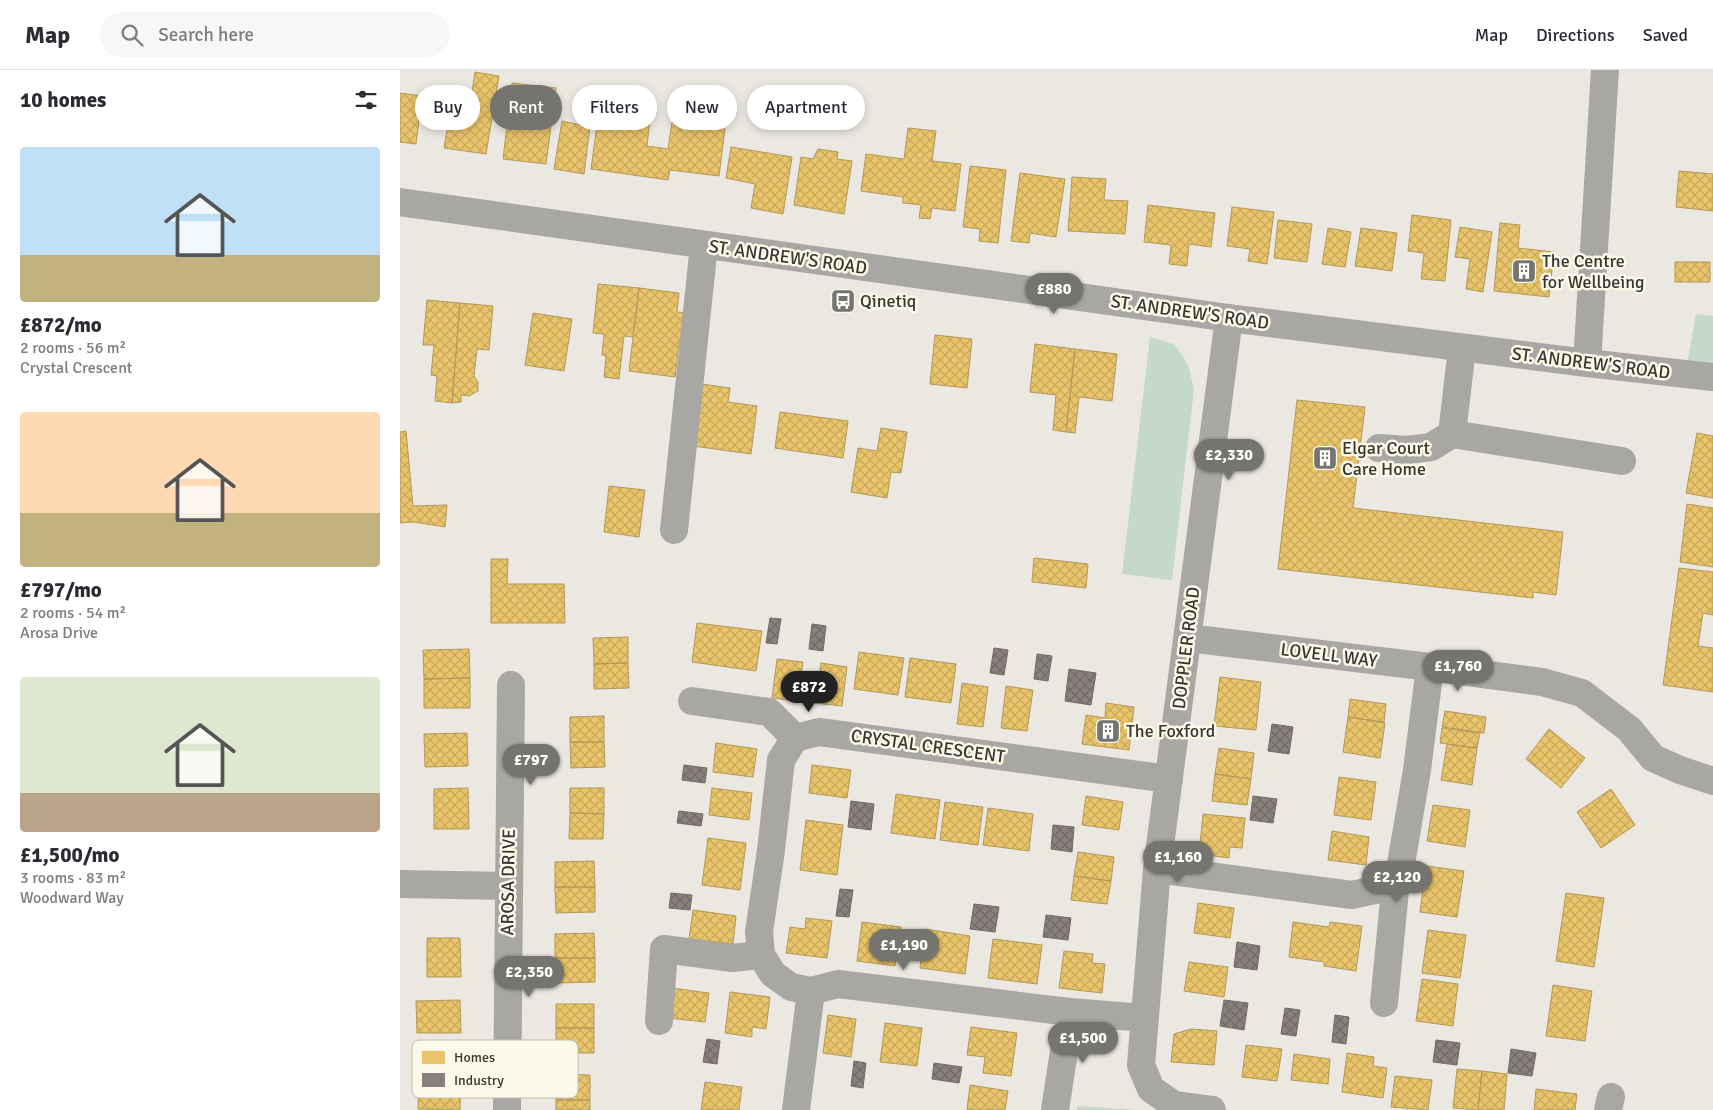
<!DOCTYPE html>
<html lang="en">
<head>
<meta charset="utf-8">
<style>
  body { margin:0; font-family:Signika,sans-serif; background:#f7f7f7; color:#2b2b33; height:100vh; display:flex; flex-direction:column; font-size:19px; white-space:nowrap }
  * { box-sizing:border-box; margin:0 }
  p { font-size:16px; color:#7c7c81 }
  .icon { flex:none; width:28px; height:28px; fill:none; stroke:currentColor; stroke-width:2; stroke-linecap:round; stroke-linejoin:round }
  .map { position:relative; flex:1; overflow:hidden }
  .side { display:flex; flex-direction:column; background:#fff; width:400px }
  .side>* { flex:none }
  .hud { position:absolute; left:15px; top:15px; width:475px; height:45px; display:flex; gap:10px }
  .price { position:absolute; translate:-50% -42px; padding:0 11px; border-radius:18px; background:#76746e; color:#fff; font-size:16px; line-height:32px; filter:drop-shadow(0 1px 2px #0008) }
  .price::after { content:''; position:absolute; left:50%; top:30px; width:15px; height:11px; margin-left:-8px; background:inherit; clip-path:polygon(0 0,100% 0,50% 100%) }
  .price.selected { background:#222; color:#fff }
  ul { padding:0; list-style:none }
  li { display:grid; align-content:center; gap:10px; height:265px; padding:0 20px }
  li span { display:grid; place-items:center; height:155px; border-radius:5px; color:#555 }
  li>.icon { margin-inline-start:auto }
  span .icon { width:90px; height:90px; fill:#fffc; stroke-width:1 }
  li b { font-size:21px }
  h2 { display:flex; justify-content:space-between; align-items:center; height:60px; padding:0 20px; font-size:21px }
  .pill { padding:0 18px; border-radius:22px; background:#fff; box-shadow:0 2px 8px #0003; font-size:18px; line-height:45px }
  .pill.selected { background:#76746e; color:#fff }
  header { display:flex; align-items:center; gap:30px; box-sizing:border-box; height:70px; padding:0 25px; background:#fff; border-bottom:1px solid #e1e1e2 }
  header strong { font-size:24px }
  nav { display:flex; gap:28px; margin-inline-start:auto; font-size:18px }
  .search { width:350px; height:45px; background:#f7f7f7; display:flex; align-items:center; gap:12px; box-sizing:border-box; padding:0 18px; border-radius:28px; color:#7c7c81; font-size:19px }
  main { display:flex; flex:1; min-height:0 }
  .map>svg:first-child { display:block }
  .green { fill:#c5d9c7 }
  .homes { fill:url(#homes-cross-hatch); stroke:#b49959 }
  .industry { fill:url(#industry-cross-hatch); stroke:#716a65 }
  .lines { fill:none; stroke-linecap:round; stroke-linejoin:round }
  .minor { stroke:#a9a7a4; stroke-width:28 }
  .labels { text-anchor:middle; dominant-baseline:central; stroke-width:5; stroke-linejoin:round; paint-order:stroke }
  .street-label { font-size:18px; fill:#373630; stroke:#fcf9e9 }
  .poi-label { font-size:18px; fill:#373630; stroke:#fcf9e9; text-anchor:start }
  .key { fill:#fcf9e9; stroke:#c1beb2; stroke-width:1 }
  .key-label { font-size:14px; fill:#373630 }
</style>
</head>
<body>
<header>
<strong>Map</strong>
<div class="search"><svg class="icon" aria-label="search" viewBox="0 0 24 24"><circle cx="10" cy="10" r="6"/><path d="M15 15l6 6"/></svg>Search here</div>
<nav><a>Map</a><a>Directions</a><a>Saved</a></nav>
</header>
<main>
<section class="side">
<h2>10 homes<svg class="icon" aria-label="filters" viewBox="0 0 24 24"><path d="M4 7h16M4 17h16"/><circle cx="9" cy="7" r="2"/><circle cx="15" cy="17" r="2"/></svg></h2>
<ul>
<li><span style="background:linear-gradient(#bfe0f5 70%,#c2b280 0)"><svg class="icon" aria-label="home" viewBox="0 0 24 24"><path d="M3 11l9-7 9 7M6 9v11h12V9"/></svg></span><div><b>£872/mo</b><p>2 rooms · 56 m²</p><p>Crystal Crescent</p></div></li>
<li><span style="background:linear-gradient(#ffd9b3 65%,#c2b280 0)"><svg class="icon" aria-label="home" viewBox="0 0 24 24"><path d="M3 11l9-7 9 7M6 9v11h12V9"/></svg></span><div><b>£797/mo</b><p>2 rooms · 54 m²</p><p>Arosa Drive</p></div></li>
<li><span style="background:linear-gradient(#dfe7d0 75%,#b9a48a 0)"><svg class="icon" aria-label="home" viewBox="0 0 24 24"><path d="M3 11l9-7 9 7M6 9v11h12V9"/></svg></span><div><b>£1,500/mo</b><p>3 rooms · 83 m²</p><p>Woodward Way</p></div></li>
</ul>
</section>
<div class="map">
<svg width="1313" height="1040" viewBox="0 0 1313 1040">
  <defs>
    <pattern id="homes-cross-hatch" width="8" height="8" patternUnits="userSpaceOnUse" patternTransform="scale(1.25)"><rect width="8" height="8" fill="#e9c46a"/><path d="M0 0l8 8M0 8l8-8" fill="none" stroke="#c8a95c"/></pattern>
    <pattern id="industry-cross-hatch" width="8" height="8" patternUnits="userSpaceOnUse" patternTransform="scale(1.25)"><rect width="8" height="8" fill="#8a817c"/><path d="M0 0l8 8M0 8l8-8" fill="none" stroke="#726a66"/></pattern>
  </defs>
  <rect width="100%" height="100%" fill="#eae8e0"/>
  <!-- green -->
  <path class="green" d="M1296,244L1313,246V298L1287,295Z
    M750,267L774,274L788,294L794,319L772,510L722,504Z
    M677,1036L739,1040H677Z"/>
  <!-- homes -->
  <path class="homes" d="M75,2L99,6L86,84L44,78L54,19L72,22Z
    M112,13L156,18L146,94L103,89Z
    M0,23L22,26L16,74L0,72Z
    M201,25L252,32L247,76L268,79L272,52L325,59L319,106L270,100L268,110L191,99Z
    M162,51L190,57L184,104L154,99Z
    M508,58L536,61L532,91L561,94L555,141L532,138L530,149L519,148L521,135L503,133V127L461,121L466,84L504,89Z
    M331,77L392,87L383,144L351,138L355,114L326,108Z
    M418,79L438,82L437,89L452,91L444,144L394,135L401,87L413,89Z
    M570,96L606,100L598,173L579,171L580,159L563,157Z
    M1279,101L1313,104V141L1276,137Z
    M620,103L665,109L656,167L630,163L629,173L611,171Z
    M672,107L706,109L704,130L728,131L725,164L668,161Z
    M748,135L815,143L811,177L789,174L787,196L769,194L771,175L744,172Z
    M832,137L874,142L867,194L848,191L850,179L827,176Z
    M1012,145L1051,150L1045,211L1021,209L1024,183L1008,181Z
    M878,150L912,154L907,192L874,188Z
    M1100,153L1120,155L1118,178L1154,182L1149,227L1094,221Z
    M1060,157L1092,162L1083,222L1066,219L1070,189L1055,187Z
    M928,158L951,162L945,197L922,194Z
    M961,158L997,163L992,201L955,196Z
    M1275,192H1310V212H1275Z
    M198,214L239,218L233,267L224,266L219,309L204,307L206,286L202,285L204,264L193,263Z
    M239,218L279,223L277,242L289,243L286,273L279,272L275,307L229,301Z
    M27,230L60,233L52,333L35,331L37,306L31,305L34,275H23Z
    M60,233L93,236L89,280L77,279L74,306L78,312V321L69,326L61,325V332L52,333Z
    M133,243L172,249L164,301L125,295Z
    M535,265L572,269L567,318L530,314Z
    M635,274L675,279L666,362L653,360L656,325L630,322Z
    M675,279L717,284L712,331L679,327L675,363L666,362Z
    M302,314L330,318L328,332L357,336L351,384L293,376Z
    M897,330L965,337L953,438L1163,462L1156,525L1133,522V528L878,499Z
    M380,342L448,351L443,388L375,378Z
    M481,358L507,362L501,403L491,402L487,428L451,422L458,378L477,381Z
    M6,361L13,436L47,435L45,457L14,452L0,453V362Z
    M1297,363L1313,366V428L1286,423Z
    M209,416L245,420L239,467L204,462Z
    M1287,434L1313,438V497L1280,492Z
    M634,488L688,494L686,518L632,512Z
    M91,489H108L107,514H164L165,553H91Z
    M1279,498L1313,502V545L1303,543L1298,576L1313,578V622L1263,615Z
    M297,553L362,561L356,601L292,592Z
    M228,567V593L194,594L193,568Z
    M69,579L70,608L24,609L23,580Z
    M459,582L504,588L498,625L454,619Z
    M510,588L556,594L551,633L505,627Z
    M377,589L403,592L397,631L372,628Z
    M228,593L229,618L194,619V594Z
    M421,593L447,597L442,636L415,633Z
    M820,607L861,612L856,660L814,656Z
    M70,608V638H24V609Z
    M562,613L588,617L583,657L557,654Z
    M606,616L633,620L627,661L601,658Z
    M950,629L986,634L984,652L948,647Z
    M706,633L734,637L729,680L682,674L686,645L705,648Z
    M1045,641L1086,647L1084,663L1042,657Z
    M204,646V672H170V647Z
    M948,647L985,653L980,688L943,682Z
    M1042,658L1080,663L1077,678L1040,673Z
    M1149,659L1185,688L1161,718L1126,689Z
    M67,663L68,696L25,697L24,664Z
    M170,672H204L205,697L171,698Z
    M316,673L357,679L353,707L313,702Z
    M1047,674L1077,678L1072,715L1041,710Z
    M819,678L854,683L851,709L815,704Z
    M412,695L451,700L447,728L409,723Z
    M815,704L851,709L847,735L812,731Z
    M939,707L976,712L971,750L934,745Z
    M68,718L69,759H34V719Z
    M170,718H204V744L170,743Z
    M312,718L352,723L349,750L309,745Z
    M1211,719L1235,755L1201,778L1177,742Z
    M496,724L540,730L535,769L491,763Z
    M686,726L723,732L719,760L682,755Z
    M545,732L583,737L578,775L540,770Z
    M1033,735L1070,740L1065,777L1027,771Z
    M588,738L633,744L629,781L583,775Z
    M170,743L204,744L203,769H169Z
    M803,744L845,748L842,778L830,777L829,788L799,784Z
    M406,750L443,755L437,805L400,800Z
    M932,761L969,767L966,795L928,790Z
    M308,768L346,773L340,820L302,815Z
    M678,782L714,787L711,811L674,806Z
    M194,791L195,817H155V792Z
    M1026,796L1064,801L1057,847L1020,842Z
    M674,806L711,811L707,834L671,830Z
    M155,817H195V842L156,843Z
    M1166,823L1204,828L1194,897L1156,891Z
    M798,833L834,838L830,868L794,863Z
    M293,840L336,846L333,874L289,869Z
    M406,848L432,851L427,888L386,883L390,857L405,859Z
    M462,852L501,857L495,896L457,891Z
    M893,852L929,857L930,852L962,856L956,901L924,896V892L889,887Z
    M525,859L570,866L565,904L520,898Z
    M1028,860L1066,865L1060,908L1022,903Z
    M194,863L195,888H155V864Z
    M27,868H60L61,907H27Z
    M593,869L642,875L637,914L588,908Z
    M664,881L693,884L692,893L705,894L702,923L659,918Z
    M155,888H195V912L156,913Z
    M789,892L828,897L824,927L784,921Z
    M1022,909L1058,914L1053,956L1016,951Z
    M1153,915L1192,921L1185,971L1146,966Z
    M272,918L309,923L305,952L268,948Z
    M330,922L370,927L366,959L352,957V967L325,963Z
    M60,930L61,963H17L16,931Z
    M156,934H194V958H156Z
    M428,945L456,949L451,987L423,983Z
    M485,953L522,958L517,996L480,992Z
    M571,957L617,963L611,1006L583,1003L585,987L567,985Z
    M156,958H194V983H156Z
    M791,959L817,961L814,995L771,992L774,964Z
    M846,975L882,979L877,1011L842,1007Z
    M947,983L974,987L973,996L987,998L983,1028L942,1022Z
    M894,984L930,989L928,1014L891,1010Z
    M1057,999L1082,1001L1078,1040L1053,1038Z
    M1082,1001L1107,1004L1104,1040H1078Z
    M155,1004L190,1005V1030H156Z
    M995,1006L1032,1010L1028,1040L991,1037Z
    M19,1008L61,1009L60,1040L18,1039Z
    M305,1012L342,1017L339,1040H301Z
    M570,1015L608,1021L605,1040H567Z
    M1136,1019L1177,1024L1175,1040H1134Z
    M156,1030H190V1040H156Z"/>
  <!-- industry -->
  <path class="industry" d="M370,548L381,549L377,574L366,573Z
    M412,554L426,556L423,581L409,579Z
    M594,578L608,580L604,605L590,603Z
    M637,584L652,586L648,611L634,609Z
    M669,599L696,603L691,635L665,631Z
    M872,654L893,657L889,684L868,681Z
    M284,695L307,698L305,713L282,710Z
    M853,726L877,729L873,753L850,750Z
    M451,731L474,734L471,760L448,757Z
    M279,741L303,744L301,756L277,753Z
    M653,755L674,757L672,782L651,779Z
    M440,819L453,820L449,847L436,846Z
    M271,823L292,825L290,840L269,838Z
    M574,834L599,837L595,862L570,859Z
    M646,845L671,848L668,870L643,867Z
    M837,872L860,876L857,900L834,897Z
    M824,930L848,933L844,960L820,956Z
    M885,938L900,940L896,966L881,964Z
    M935,945L949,947L946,974L932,972Z
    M307,969L320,971L317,994L303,992Z
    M1036,970L1060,973L1057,995L1033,992Z
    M1111,979L1136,983L1132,1006L1108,1003Z
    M454,991L466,993L463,1018L451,1016Z
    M534,993L562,997L559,1013L532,1009Z"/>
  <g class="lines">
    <!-- minor -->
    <path class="minor" d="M0,132L829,248L1187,293L1313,307
      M1187,293L1205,0
      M1052,364L1222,391
      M979,378L1007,380L1031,377L1052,364L1062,278
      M274,460L304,175
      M788,568L1030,597L1142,612L1182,623L1229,659L1253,688L1280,700L1313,711
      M292,631L369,642L395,668
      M757,799L952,825L975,820L996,810L1001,794L1017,700L1030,597
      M0,814L108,816
      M411,921L391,917L373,904L361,885L359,862L371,780L381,690L395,668L419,662L769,709
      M984,933L996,810
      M259,951L264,879L332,888L361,885
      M107,1040L111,615
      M396,1040L411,921L438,914L670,942L745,948
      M655,1040L670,942
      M812,1040L774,1035L751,1019L741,995L757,799L829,248
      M1208,1040L1211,1027"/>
  </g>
  <!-- icons -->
  <defs>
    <symbol id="building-square" viewBox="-11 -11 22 22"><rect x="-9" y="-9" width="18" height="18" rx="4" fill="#76746e" stroke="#fcf9e9"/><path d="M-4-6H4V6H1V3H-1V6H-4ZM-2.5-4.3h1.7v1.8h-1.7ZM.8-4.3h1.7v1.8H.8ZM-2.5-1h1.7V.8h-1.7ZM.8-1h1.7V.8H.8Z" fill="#fff"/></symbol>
    <symbol id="bus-square" viewBox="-11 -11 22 22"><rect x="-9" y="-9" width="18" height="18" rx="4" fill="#76746e" stroke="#fcf9e9"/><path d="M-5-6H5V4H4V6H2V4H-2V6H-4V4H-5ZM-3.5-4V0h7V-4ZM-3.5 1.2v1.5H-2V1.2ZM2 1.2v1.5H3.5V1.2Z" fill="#fff"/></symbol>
  </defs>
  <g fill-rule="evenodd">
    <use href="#building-square" x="1110" y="187" width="28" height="28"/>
    <use href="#bus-square" x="429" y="217" width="28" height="28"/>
    <use href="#building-square" x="911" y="374" width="28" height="28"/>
    <use href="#building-square" x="694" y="647" width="28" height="28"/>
  </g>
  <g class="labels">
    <!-- street labels -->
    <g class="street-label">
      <text transform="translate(388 187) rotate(8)">ST. ANDREW'S ROAD</text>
      <text transform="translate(790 242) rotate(8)">ST. ANDREW'S ROAD</text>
      <text transform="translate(1191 293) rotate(7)">ST. ANDREW'S ROAD</text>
      <text transform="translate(786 578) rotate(-83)">DOPPLER ROAD</text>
      <text transform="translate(929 585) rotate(7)">LOVELL WAY</text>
      <text transform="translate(528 676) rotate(8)">CRYSTAL CRESCENT</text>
      <text transform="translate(108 812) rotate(-89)">AROSA DRIVE</text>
    </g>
    <!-- poi labels -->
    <g class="poi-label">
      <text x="1142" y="191">The Centre<tspan x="1142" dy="21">for Wellbeing</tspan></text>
      <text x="460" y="231">Qinetiq</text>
      <text x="942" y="378">Elgar Court<tspan x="942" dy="21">Care Home</tspan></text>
      <text x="726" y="661">The Foxford</text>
    </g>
  </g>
  <!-- legend -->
  <rect x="12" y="970" width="166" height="58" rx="8" class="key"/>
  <rect x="22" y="981" width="23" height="13" fill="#e9c46a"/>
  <rect x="22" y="1003" width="23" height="14" fill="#8a817c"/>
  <g class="key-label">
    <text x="54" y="992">Homes</text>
    <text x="54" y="1015">Industry</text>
  </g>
</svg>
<b class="price" style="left:654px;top:245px">£880</b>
<b class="price" style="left:829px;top:411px">£2,330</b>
<b class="price" style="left:1058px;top:622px">£1,760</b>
<b class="price selected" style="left:409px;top:643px">£872</b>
<b class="price" style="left:131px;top:716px">£797</b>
<b class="price" style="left:778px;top:813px">£1,160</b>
<b class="price" style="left:997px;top:833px">£2,120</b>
<b class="price" style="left:504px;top:901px">£1,190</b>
<b class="price" style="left:129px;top:928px">£2,350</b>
<b class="price" style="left:683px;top:994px">£1,500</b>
<div class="hud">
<a class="pill">Buy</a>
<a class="pill selected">Rent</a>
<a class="pill">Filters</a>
<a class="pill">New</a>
<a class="pill">Apartment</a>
</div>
</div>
</main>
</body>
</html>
